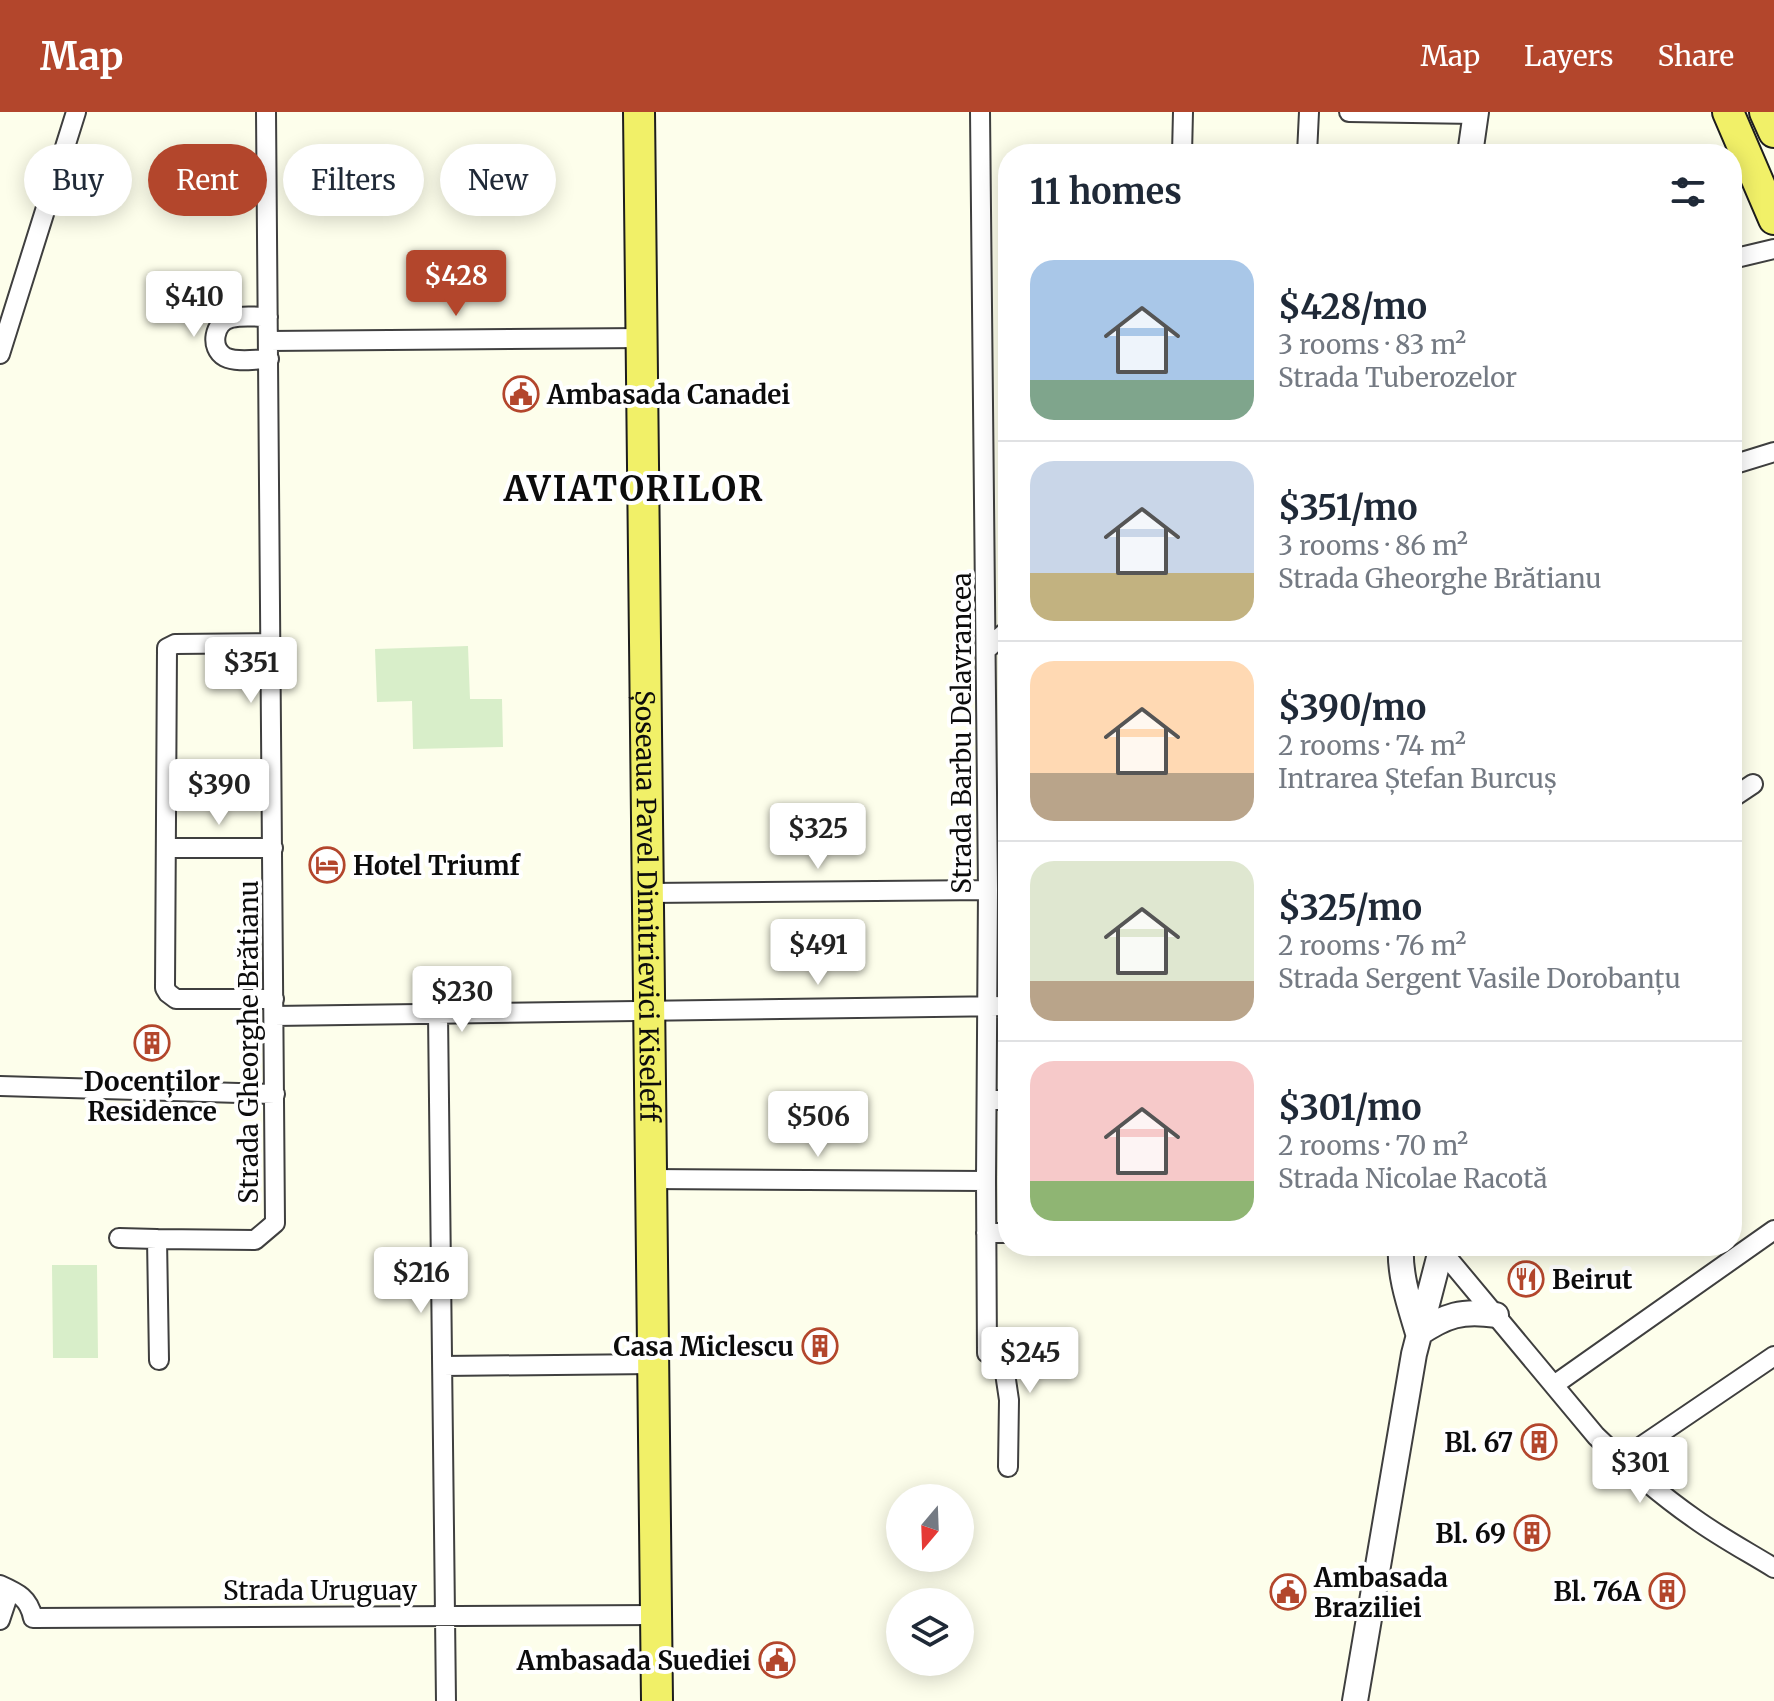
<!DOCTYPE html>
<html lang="en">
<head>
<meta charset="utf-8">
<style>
  body { margin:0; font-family:Merriweather,serif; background:#f6f6f7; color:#1f2937; height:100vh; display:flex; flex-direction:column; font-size:30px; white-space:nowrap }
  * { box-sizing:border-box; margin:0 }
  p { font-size:26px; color:#747a83 }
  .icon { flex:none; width:44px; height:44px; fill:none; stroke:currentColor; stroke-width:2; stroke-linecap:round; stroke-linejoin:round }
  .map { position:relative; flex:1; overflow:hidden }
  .side { position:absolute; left:998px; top:32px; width:744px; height:1112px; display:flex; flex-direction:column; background:#fff; border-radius:32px; box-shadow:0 4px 20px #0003 }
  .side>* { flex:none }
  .hud { position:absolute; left:24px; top:32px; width:760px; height:72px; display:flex; gap:16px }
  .needle { width:52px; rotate:199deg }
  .fabs { position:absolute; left:886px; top:1372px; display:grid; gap:16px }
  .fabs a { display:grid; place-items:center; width:88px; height:88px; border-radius:50%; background:#fff; box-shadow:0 4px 20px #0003; font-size:40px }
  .price { position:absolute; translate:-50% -68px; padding:0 18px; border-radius:8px; background:#fff; color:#222; font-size:26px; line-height:52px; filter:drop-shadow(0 2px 4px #0008) }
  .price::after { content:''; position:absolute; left:50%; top:48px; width:24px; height:18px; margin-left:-12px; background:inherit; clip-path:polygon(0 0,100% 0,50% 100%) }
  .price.active { background:#b3462c; color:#fff }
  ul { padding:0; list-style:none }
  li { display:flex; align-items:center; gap:24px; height:200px; padding:0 32px }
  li+li { border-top:2px solid #e0e1e3 }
  li span { display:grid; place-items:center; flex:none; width:224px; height:160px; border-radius:24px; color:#555 }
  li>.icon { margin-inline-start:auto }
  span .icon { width:96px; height:96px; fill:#fffc; stroke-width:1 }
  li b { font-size:34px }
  h2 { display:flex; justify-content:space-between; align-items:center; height:96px; padding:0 32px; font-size:34px }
  .pill { padding:0 28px; border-radius:36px; background:#fff; box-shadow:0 4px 20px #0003; font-size:28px; line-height:72px }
  .pill.active { background:#b3462c; color:#fff }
  header { display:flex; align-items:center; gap:48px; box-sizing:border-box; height:112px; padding:0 40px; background:#b3462c; color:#fff }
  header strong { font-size:38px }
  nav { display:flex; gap:44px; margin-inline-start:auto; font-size:28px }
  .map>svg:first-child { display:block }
  .pitch { fill:#d8eec9 }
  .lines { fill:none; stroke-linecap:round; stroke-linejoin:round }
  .minor-casing { stroke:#3f3f3f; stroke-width:22 }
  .tertiary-casing { stroke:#3f3f3f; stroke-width:28 }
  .primary-casing { stroke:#1d1d1d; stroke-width:34 }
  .minor { stroke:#fff; stroke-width:18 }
  .tertiary { stroke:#fff; stroke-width:24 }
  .primary { stroke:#f1f068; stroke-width:30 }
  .labels { text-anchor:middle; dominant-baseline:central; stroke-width:8; stroke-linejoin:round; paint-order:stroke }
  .poi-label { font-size:26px; font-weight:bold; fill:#0c0c0c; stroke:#fff; text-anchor:end }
  .street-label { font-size:26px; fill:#0c0c0c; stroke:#fff }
  .district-label { font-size:34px; font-weight:bold; letter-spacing:2px; fill:#0c0c0c; stroke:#fff }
</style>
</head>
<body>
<header>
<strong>Map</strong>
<nav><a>Map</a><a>Layers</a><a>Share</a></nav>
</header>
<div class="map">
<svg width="1774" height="1589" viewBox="0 0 1774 1589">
  <rect width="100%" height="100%" fill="#fdfeeb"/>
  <!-- pitch -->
  <path class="pitch" d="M468,534L470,587H502L503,635L413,637L412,589L377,590L375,537Z
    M52,1153H97L98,1246H53Z"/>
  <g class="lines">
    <defs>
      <path id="minor" d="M980,0L988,778L986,1069L987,1241L1000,1248L1005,1261L1009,1288L1008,1355
        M1349,0L1475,2
        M1182,42L1183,0
        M1307,42L1309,0
        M1732,147L1774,137
        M268,205C257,205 242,203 231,206C214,210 209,236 225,245C237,251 256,247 269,247
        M269,229L643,226
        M0,242L76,0
        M1732,353L1774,340
        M271,531L175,532L167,536L165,876L168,881L176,887H274
        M986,538L1008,518
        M1732,686L1753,672
        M166,736H273
        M648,781L988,778
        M438,902L446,1589
        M274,904L1008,894
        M0,974L275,982
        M987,988H1008
        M651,1067L986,1069
        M986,1121H1008
        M119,1126L157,1127
        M1441,1138L1596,1324C1627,1354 1659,1382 1695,1407C1720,1425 1748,1440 1774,1456
        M159,1248L157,1127L255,1128L275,1111L266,0
        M443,1254L654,1252
        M1554,1273L1774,1118
        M1621,1348L1774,1244
        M0,1473C18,1481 29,1486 33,1506L656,1503
        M0,1508L10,1478"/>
      <path id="tertiary" d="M1470,42L1476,0
        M1401,1134C1399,1163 1410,1194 1418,1221
        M1418,1222C1446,1203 1462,1198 1496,1203
        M1355,1589L1414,1242L1441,1138L1440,1134"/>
      <g id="primary">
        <path id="s1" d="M639,0L657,1589"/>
        <path d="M1728,0L1774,107"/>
        <path d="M1765,0L1774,20"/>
      </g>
    </defs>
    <!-- minor casing -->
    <use href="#minor" class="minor-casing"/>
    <!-- tertiary casing -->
    <use href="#tertiary" class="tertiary-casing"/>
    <!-- primary casing -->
    <use href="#primary" class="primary-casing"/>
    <!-- minor -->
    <use href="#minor" class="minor"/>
    <!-- tertiary -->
    <use href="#tertiary" class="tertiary"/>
    <!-- primary -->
    <use href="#primary" class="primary"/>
  </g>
  <!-- icons -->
  <defs>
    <symbol id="civic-ring" viewBox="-11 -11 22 22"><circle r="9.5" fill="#fff" stroke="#b3462c" stroke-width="1.5"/><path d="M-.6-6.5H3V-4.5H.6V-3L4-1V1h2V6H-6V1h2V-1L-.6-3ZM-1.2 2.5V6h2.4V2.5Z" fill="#b3462c"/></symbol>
    <symbol id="hotel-ring" viewBox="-11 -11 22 22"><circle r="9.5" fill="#fff" stroke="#b3462c" stroke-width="1.5"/><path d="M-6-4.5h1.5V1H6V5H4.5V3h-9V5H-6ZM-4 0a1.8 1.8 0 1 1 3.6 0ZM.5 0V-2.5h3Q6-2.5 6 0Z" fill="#b3462c"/></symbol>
    <symbol id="building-ring" viewBox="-11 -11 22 22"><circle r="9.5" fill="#fff" stroke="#b3462c" stroke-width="1.5"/><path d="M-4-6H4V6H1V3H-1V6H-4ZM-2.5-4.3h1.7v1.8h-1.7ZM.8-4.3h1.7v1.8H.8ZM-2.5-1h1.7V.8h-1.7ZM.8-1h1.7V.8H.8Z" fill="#b3462c"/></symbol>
    <symbol id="restaurant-ring" viewBox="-11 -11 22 22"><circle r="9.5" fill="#fff" stroke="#b3462c" stroke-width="1.5"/><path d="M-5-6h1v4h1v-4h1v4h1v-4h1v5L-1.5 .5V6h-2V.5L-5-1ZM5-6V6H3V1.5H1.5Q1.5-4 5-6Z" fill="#b3462c"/></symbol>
  </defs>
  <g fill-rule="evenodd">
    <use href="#civic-ring" x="501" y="262" width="40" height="40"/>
    <use href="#hotel-ring" x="307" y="733" width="40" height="40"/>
    <use href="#building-ring" x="132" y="911" width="40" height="40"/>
    <use href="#restaurant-ring" x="1506" y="1147" width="40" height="40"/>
    <use href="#building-ring" x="800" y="1214" width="40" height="40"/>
    <use href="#building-ring" x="1519" y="1310" width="40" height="40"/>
    <use href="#building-ring" x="1512" y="1401" width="40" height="40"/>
    <use href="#building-ring" x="1647" y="1459" width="40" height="40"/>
    <use href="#civic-ring" x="1268" y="1460" width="40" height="40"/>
    <use href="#civic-ring" x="757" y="1528" width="40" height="40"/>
  </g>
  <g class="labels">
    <!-- poi labels -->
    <g class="poi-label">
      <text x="547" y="282" text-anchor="start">Ambasada Canadei</text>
      <text x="353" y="753" text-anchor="start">Hotel Triumf</text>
      <text x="152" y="969" text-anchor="middle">Docenților<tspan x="152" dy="30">Residence</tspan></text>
      <text x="1552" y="1167" text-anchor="start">Beirut</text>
      <text x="794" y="1234">Casa Miclescu</text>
      <text x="1513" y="1330">Bl. 67</text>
      <text x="1506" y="1421">Bl. 69</text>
      <text x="1314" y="1465" text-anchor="start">Ambasada<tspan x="1314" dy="30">Braziliei</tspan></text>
      <text x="1641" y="1479">Bl. 76A</text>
      <text x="751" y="1548">Ambasada Suediei</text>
    </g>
    <!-- street labels -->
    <g class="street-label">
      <text transform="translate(961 621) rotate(-90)">Strada Barbu Delavrancea</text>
      <text stroke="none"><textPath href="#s1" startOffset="794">Șoseaua Pavel Dimitrievici Kiseleff</textPath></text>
      <text transform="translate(248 930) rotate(-90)">Strada Gheorghe Brătianu</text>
      <text x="320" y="1478">Strada Uruguay</text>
    </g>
    <!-- district labels -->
    <g class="district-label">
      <text x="634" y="377">AVIATORILOR</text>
    </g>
  </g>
</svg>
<div class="fabs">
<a><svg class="needle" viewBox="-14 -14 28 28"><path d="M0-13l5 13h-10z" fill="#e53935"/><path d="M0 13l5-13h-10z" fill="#747a83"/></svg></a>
<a><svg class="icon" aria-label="layers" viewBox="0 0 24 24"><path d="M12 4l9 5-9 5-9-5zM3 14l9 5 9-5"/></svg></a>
</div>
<b class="price active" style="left:456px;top:206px">$428</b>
<b class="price" style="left:194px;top:227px">$410</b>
<b class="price" style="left:251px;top:593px">$351</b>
<b class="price" style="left:219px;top:715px">$390</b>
<b class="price" style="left:818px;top:759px">$325</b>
<b class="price" style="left:818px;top:875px">$491</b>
<b class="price" style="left:462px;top:922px">$230</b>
<b class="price" style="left:818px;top:1047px">$506</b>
<b class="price" style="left:421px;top:1203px">$216</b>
<b class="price" style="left:1030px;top:1283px">$245</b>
<b class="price" style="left:1640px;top:1393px">$301</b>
<div class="hud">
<a class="pill">Buy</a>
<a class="pill active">Rent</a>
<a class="pill">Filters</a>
<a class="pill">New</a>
</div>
<section class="side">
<h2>11 homes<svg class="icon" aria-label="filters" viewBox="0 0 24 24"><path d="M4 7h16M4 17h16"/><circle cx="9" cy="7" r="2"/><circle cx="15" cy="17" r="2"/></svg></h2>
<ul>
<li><span style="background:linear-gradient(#a9c7e8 75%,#7fa58c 0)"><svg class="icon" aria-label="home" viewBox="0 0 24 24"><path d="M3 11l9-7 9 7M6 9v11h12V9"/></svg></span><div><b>$428/mo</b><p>3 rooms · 83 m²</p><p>Strada Tuberozelor</p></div></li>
<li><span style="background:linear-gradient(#c9d6e8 70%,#c2b280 0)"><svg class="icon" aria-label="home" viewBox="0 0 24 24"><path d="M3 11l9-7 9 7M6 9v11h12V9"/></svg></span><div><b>$351/mo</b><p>3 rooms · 86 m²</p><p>Strada Gheorghe Brătianu</p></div></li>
<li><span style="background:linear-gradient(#ffd9b3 70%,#b9a48a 0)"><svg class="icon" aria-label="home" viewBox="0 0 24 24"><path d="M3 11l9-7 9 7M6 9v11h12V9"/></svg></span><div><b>$390/mo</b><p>2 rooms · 74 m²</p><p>Intrarea Ștefan Burcuș</p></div></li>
<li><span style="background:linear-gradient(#dfe7d0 75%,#b9a48a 0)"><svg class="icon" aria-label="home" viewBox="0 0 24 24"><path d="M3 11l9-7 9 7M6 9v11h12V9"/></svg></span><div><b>$325/mo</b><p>2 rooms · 76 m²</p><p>Strada Sergent Vasile Dorobanțu</p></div></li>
<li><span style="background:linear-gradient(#f6c9c9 75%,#8fb573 0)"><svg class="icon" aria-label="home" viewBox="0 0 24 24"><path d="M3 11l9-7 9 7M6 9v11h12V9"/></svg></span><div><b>$301/mo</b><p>2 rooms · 70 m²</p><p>Strada Nicolae Racotă</p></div></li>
</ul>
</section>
</div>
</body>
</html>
